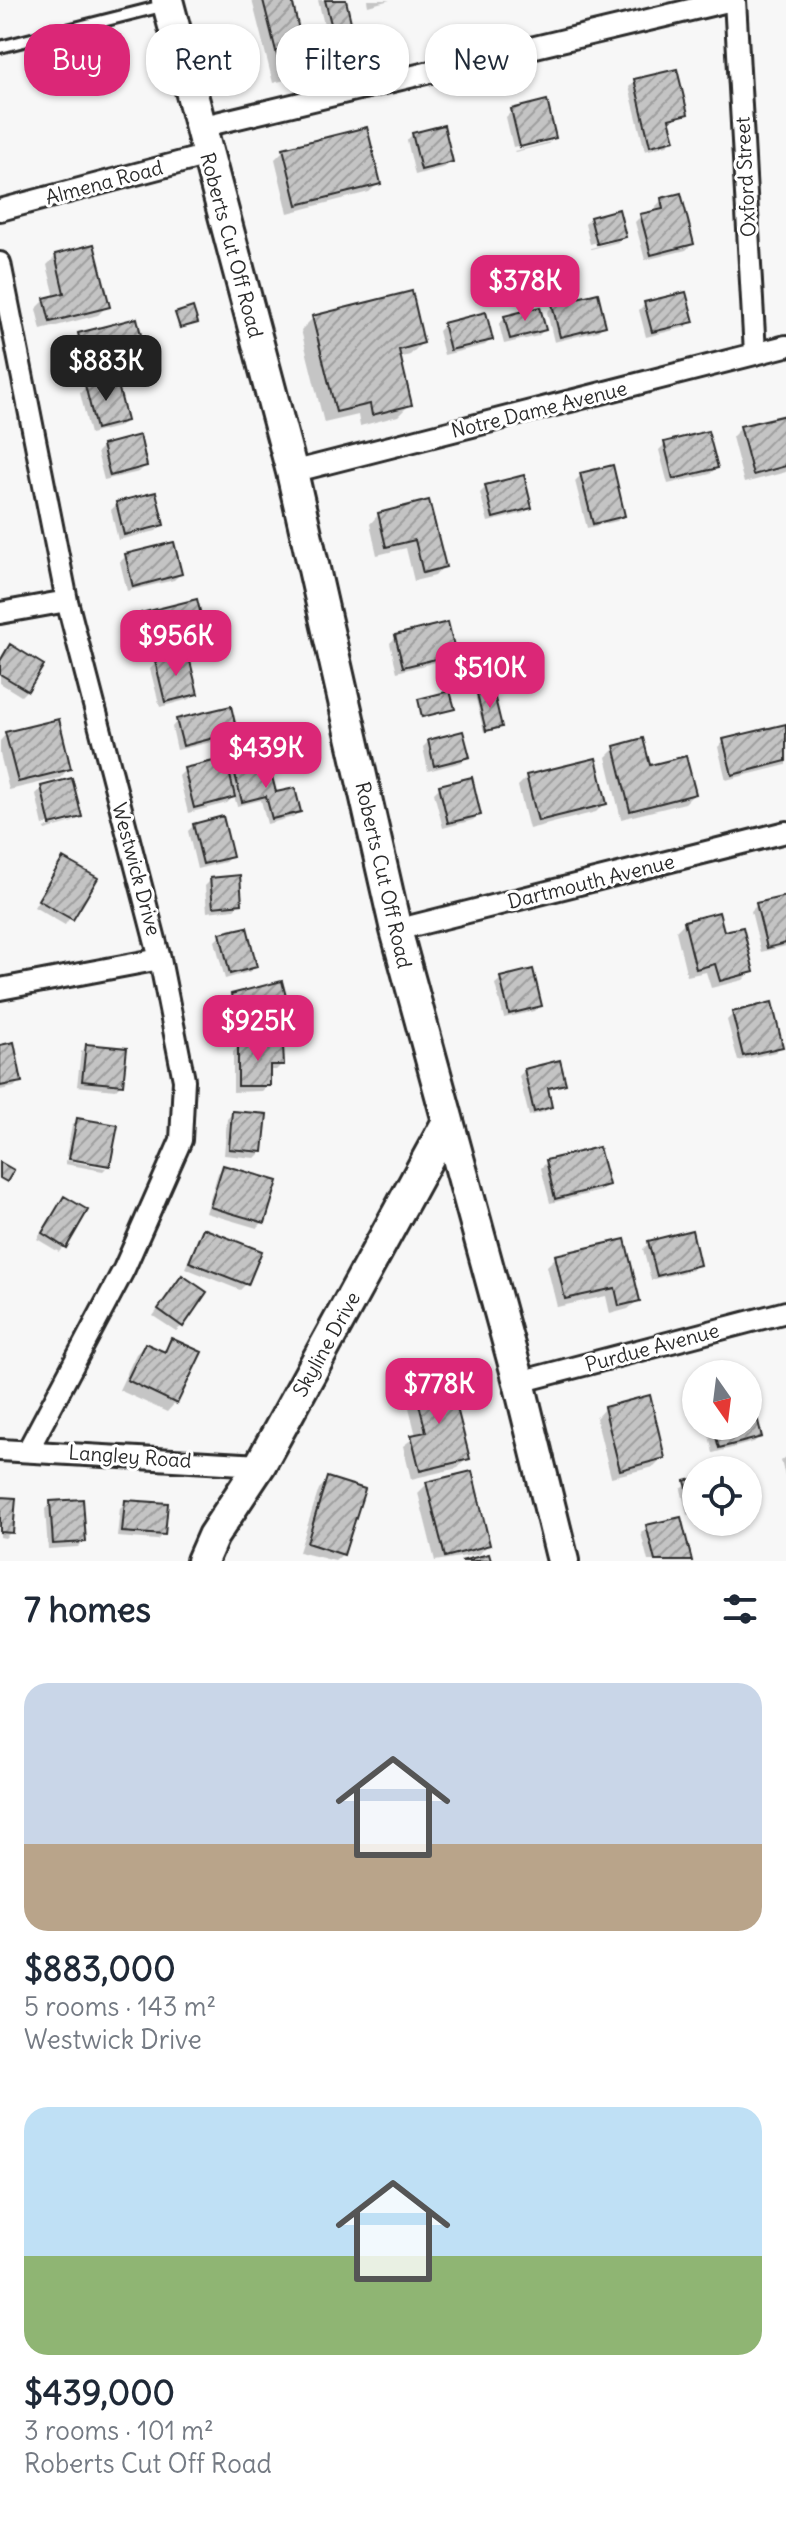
<!DOCTYPE html>
<html lang="en">
<head>
<meta charset="utf-8">
<style>
  body { margin:0; font-family:Delius,sans-serif; background:#f2f2f3; color:#1f2937; height:100vh; display:flex; flex-direction:column; font-size:30px; white-space:nowrap }
  * { box-sizing:border-box; margin:0 }
  p { font-size:26px; color:#747a83 }
  .icon { flex:none; width:44px; height:44px; fill:none; stroke:currentColor; stroke-width:2; stroke-linecap:round; stroke-linejoin:round }
  .map { position:relative; height:1561px; overflow:hidden }
  .side { display:flex; flex-direction:column; background:#fff; flex:1 }
  .side>* { flex:none }
  .guide { position:absolute; left:24px; top:24px; width:738px; height:72px; display:flex; gap:16px }
  .needle { width:52px; rotate:166deg }
  .tools { position:absolute; left:682px; top:1360px; display:grid; gap:16px }
  .tools a { display:grid; place-items:center; width:80px; height:80px; border-radius:50%; background:#fff; box-shadow:0 2px 6px #0004; font-size:40px }
  .price { position:absolute; translate:-50% -68px; padding:0 18px; border-radius:16px; background:#db2777; color:#fff; font-size:26px; line-height:52px; filter:drop-shadow(0 2px 4px #0008) }
  .price::after { content:''; position:absolute; left:50%; top:48px; width:24px; height:18px; margin-left:-12px; background:inherit; clip-path:polygon(0 0,100% 0,50% 100%) }
  .price.current { background:#222; color:#fff }
  ul { padding:0; list-style:none }
  li { display:grid; align-content:center; gap:16px; height:424px; padding:0 24px }
  li span { display:grid; place-items:center; height:248px; border-radius:24px; color:#555 }
  li>.icon { margin-inline-start:auto }
  span .icon { width:144px; height:144px; fill:#fffc; stroke-width:1 }
  li b { font-size:34px }
  h2 { display:flex; justify-content:space-between; align-items:center; height:96px; padding:0 24px; font-size:34px }
  .tag { padding:0 28px; border-radius:32px; background:#fff; box-shadow:0 2px 6px #0004; font-size:28px; line-height:72px }
  .tag.current { background:#db2777; color:#fff }
  .map>svg:first-child { display:block }
  .shadow { fill:#0003 }
  .building { fill:url(#building-hatch); stroke:#2b2b2b; stroke-width:2 }
  .lines { fill:none; stroke-linecap:round; stroke-linejoin:round }
  .lane-casing { stroke:#2b2b2b; stroke-width:16 }
  .street-casing { stroke:#2b2b2b; stroke-width:26 }
  .secondary-casing { stroke:#2b2b2b; stroke-width:36 }
  .lane { stroke:#fff; stroke-width:10 }
  .street { stroke:#fff; stroke-width:20 }
  .secondary { stroke:#fff; stroke-width:30 }
  .labels { text-anchor:middle; dominant-baseline:central; stroke-width:6; stroke-linejoin:round; paint-order:stroke }
  .street-label { font-size:20px; fill:#2b2b2b; stroke:#fff }
</style>
</head>
<body>
<div class="map">
<svg width="786" height="1561" viewBox="0 0 786 1561">
  <defs>
    <pattern id="building-hatch" width="6" height="6" patternUnits="userSpaceOnUse" patternTransform="scale(2)"><rect width="6" height="6" fill="#c4c4c4"/><path d="M-1 1l2-2M0 6l6-6M5 7l2-2" fill="none" stroke="#9f9f9f"/></pattern>
  </defs>
  <rect width="100%" height="100%" fill="#f7f7f7"/>
  <filter id="ink" filterUnits="userSpaceOnUse"><feTurbulence type="fractalNoise" baseFrequency=".0125" numOctaves="2"/><feDisplacementMap in="SourceGraphic" scale="16" xChannelSelector="R" yChannelSelector="G"/><feConvolveMatrix kernelMatrix="1 2 1 2 8 2 1 2 1" color-interpolation-filters="sRGB"/></filter>
  <g filter="url(#ink)">
    <!-- shadow -->
    <path class="shadow" d="M252,0H289L306,68L297,77L273,83Z
      M318,0H343L351,31L345,37L328,41Z
      M367,0H390L368,6Z
      M635,81L686,113L668,122L673,139L667,145L645,151L629,87Z
      M512,111L554,138L550,142V138L513,147L506,117Z
      M413,134L451,161L445,167L415,175L407,140Z
      M550,142L548,144L515,152L514,151Z
      M284,150L379,183L369,192L288,213L275,159Z
      M662,200L692,244L686,250L645,260L635,222L641,216L657,212L656,206Z
      M591,218L624,236L619,240V236L590,244L585,224Z
      M619,240L618,242L591,249V248Z
      M56,256L107,306L98,315L41,330L36,309L45,300L55,297L47,265Z
      M645,304L691,321L686,327L646,337L639,310Z
      M553,306L604,325L598,331L554,342L547,312Z
      M176,314L196,322L178,329Z
      M313,318L422,343L410,355L399,358L410,404L398,416L360,426L358,415L324,423L301,330Z
      M505,318L544,330L538,336L504,344L499,324Z
      M444,325L491,339L485,345L444,355L438,331Z
      M79,335L143,351L139,356V352L80,366L73,341Z
      M139,356L137,357L81,371L80,370Z
      M86,387L124,421L118,427L90,434L80,393Z
      M786,417V472L744,483L732,437L741,428Z
      M665,444L716,468L710,474L668,484L659,450Z
      M103,446L145,466L139,472L104,480L97,452Z
      M581,475L623,515L617,521L587,528L575,481Z
      M486,487L530,507L524,513L488,522L480,493Z
      M428,502L444,566L435,576L414,581L406,548L377,555L370,524L379,514Z
      M117,504L162,525L156,531L118,540L111,510Z
      M126,556L180,574L174,580L127,591L120,562Z
      M142,615L202,627L196,633L143,646L137,621Z
      M396,637L454,653L448,659L397,672L390,643Z
      M11,647L27,690L21,696L0,683V660Z
      M156,663L196,693L190,699L160,707L150,669Z
      M478,696L500,727L497,729L484,732L476,698Z
      M419,701L453,708L420,718Z
      M177,721L235,732L229,738L177,750L172,727Z
      M786,726V765L726,780L718,747L724,741Z
      M6,734L69,768L60,778L9,790L0,754V741Z
      M429,741L467,756L462,762L428,771L423,747Z
      M615,748L648,768L694,794L685,803L621,819L606,757Z
      M185,770L229,778L235,772L299,811L293,817L267,824L261,800L237,806L234,796L227,803L188,813L179,776Z
      M527,777L605,803L596,812L529,829L518,786Z
      M440,787L479,814L473,820L443,828L434,793Z
      M42,788L79,816L75,821V817L43,825L36,794Z
      M75,821L73,822L45,830L44,828Z
      M194,825L231,856L225,862L197,869L188,831Z
      M64,860L95,879L65,925L34,907Z
      M211,880L240,903L234,909L207,912L205,886Z
      M786,898V946L761,952L751,911L757,905Z
      M685,922L723,934L752,971L743,980L711,988L706,972L687,976L676,931Z
      M221,935L255,967L249,972L225,979L215,941Z
      M501,979L540,1005L534,1011L504,1018L495,984Z
      M232,995L290,1019L284,1025L236,1037L227,1001Z
      M733,1014L781,1046L775,1052L738,1061L727,1020Z
      M87,1046L121,1084L115,1090L77,1086L81,1052Z
      M239,1046L282,1064L276,1070H268V1085L262,1091L233,1092V1052Z
      M0,1047L20,1081L14,1087L0,1090Z
      M525,1070L564,1083L546,1092L550,1106L544,1112L529,1116L519,1076Z
      M233,1113L261,1152L255,1158L224,1155L227,1119Z
      M78,1120L109,1165L107,1167V1164L66,1156L72,1126Z
      M65,1160L106,1168L103,1171L65,1164Z
      M547,1162L607,1185L601,1191L550,1203L541,1168Z
      M224,1167L263,1222L257,1228L206,1213L218,1173Z
      M64,1198V1246L59,1252L37,1239Z
      M203,1230L246,1284L240,1290L185,1268Z
      M624,1241L638,1300L628,1309L610,1314L606,1296L557,1307L547,1266L556,1257Z
      M649,1243L698,1264L692,1270L651,1280L643,1249Z
      M182,1277V1326L176,1331L153,1316Z
      M172,1341L176,1402L167,1412L119,1390L136,1354L145,1345L161,1353Z
      M415,1386L467,1458L458,1468L411,1479L403,1446L416,1436L406,1395Z
      M749,1391L760,1436L754,1442L713,1453L707,1426H748Z
      M605,1408L663,1458L654,1467L611,1477L596,1418Z
      M786,1457V1480L781,1461Z
      M328,1480L343,1554L335,1561L299,1552L319,1489Z
      M696,1480V1512L687,1515L681,1489Z
      M427,1484L488,1545L479,1554L435,1561L418,1493Z
      M0,1499L11,1532L5,1538L0,1537Z
      M126,1502L163,1534L157,1540L117,1537L120,1508Z
      M51,1503L84,1541L78,1547L48,1549L45,1509Z
      M647,1527L690,1561H648L641,1533Z"/>
    <!-- building -->
    <path class="building" d="M263,0H292L308,68L282,75Z
      M325,0H346L353,31L334,36Z
      M677,69L688,114L669,119L675,140L650,146L634,79Z
      M547,100L556,138L520,147L511,109Z
      M444,125L453,162L421,170L412,133Z
      M367,127L381,184L297,205L283,148Z
      M681,193L694,244L651,255L640,214L663,209L661,198Z
      M619,209L626,237L597,244L590,217Z
      M94,244L110,307L50,322L44,298L64,293L55,254Z
      M412,291L424,343L399,350L412,405L372,415L370,404L336,412L312,316Z
      M686,292L694,322L652,332L644,302Z
      M598,293L606,326L560,337L552,304Z
      M193,307L198,323L180,328L175,313Z
      M540,307L546,330L510,339L504,316Z
      M486,312L493,340L450,350L443,323Z
      M137,318L145,352L86,367L78,333Z
      M116,377L127,421L96,429L85,385Z
      M786,415V466L753,475L740,426Z
      M708,431L718,468L673,479L664,442Z
      M140,435L147,466L110,476L102,445Z
      M613,465L625,516L593,524L580,473Z
      M524,475L532,508L493,518L485,485Z
      M156,492L164,525L124,535L116,502Z
      M429,500L446,567L423,573L415,540L386,547L378,513Z
      M174,542L182,574L133,587L125,554Z
      M197,599L204,627L149,641L141,613Z
      M448,622L456,654L403,667L395,635Z
      M10,644L44,665L28,691L0,674V661Z
      M188,653L198,694L165,702L155,661Z
      M493,690L502,727L486,731L477,694Z
      M450,691L455,709L422,717L418,699Z
      M231,706L237,732L183,746L176,719Z
      M59,719L71,769L18,782L5,732Z
      M786,724V761L732,775L723,739Z
      M463,731L470,757L434,766L428,740Z
      M643,738L650,765L686,756L696,794L630,811L614,746Z
      M226,758L235,797L194,808L184,768Z
      M596,758L607,804L538,821L526,775Z
      M268,761L276,792L295,788L301,812L272,819L266,796L242,802L234,770Z
      M472,777L481,815L448,823L439,785Z
      M72,778L82,817L50,825L41,786Z
      M223,816L233,857L203,864L193,824Z
      M63,858L98,878L73,920L38,900Z
      M240,875L242,904L213,907L210,878Z
      M786,896V943L767,948L756,903Z
      M719,912L724,931L743,927L754,972L720,981L715,964L696,969L684,921Z
      M247,927L257,967L230,974L220,933Z
      M533,969L542,1006L509,1014L500,977Z
      M282,981L292,1020L241,1033L231,994Z
      M772,1002L783,1047L743,1056L732,1012Z
      M14,1042L22,1082L0,1086V1045Z
      M86,1044L127,1048L123,1085L82,1081Z
      M238,1044H283L284,1065H270V1086H238Z
      M560,1060L566,1084L548,1088L552,1107L534,1112L524,1069Z
      M232,1111L267,1114L263,1152L229,1149Z
      M77,1118L118,1125L110,1166L69,1159Z
      M599,1147L609,1185L555,1199L546,1160Z
      M0,1162L14,1170L7,1182L0,1178Z
      M223,1165L278,1181L265,1223L210,1207Z
      M64,1196L88,1210L66,1248L42,1233Z
      M203,1228L262,1251L248,1285L189,1262Z
      M692,1230L700,1265L657,1276L648,1241Z
      M625,1239L640,1301L619,1306L615,1288L565,1299L555,1255Z
      M182,1275L207,1292L183,1327L158,1309Z
      M171,1338L202,1352L177,1404L127,1380L145,1343L165,1352Z
      M449,1376L470,1459L420,1471L411,1435L426,1432L414,1384Z
      M750,1389L762,1437L719,1448L713,1426H748Z
      M650,1395L665,1458L620,1470L604,1407Z
      M472,1471L490,1545L445,1557L426,1482Z
      M327,1477L365,1489L344,1555L307,1543Z
      M696,1478V1509L693,1510L685,1481Z
      M0,1497L16,1498L13,1533L0,1532Z
      M83,1499L86,1542L53,1544L50,1501Z
      M125,1500L168,1503L165,1535L122,1532Z
      M681,1517L692,1561H655L646,1525Z
      M489,1554L491,1561H461Z"/>
    <g class="lines">
      <defs>
        <path id="lane" d="M0,47L166,5"/>
        <path id="street" d="M735,0L755,353
          M200,127L732,0
          M0,210L208,155
          M0,263L67,601L160,959L184,1080L181,1140L124,1269L28,1450
          M292,472L786,346
          M0,613L67,601
          M396,930L786,832
          M0,989L160,959
          M519,1382L786,1312
          M0,1450L260,1465"/>
        <path id="secondary" d="M167,0L292,472L396,930L519,1382L563,1561
          M202,1561L213,1536L260,1465L446,1125"/>
      </defs>
      <!-- lane casing -->
      <use href="#lane" class="lane-casing"/>
      <!-- street casing -->
      <use href="#street" class="street-casing"/>
      <!-- secondary casing -->
      <use href="#secondary" class="secondary-casing"/>
      <!-- lane -->
      <use href="#lane" class="lane"/>
      <!-- street -->
      <use href="#street" class="street"/>
      <!-- secondary -->
      <use href="#secondary" class="secondary"/>
    </g>
  </g>
  <g class="labels">
    <!-- street labels -->
    <g class="street-label">
      <text transform="translate(745 177) rotate(-93)">Oxford Street</text>
      <text transform="translate(104 182) rotate(-15)">Almena Road</text>
      <text transform="translate(232 245) rotate(75)">Roberts Cut Off Road</text>
      <text transform="translate(539 409) rotate(-14)">Notre Dame Avenue</text>
      <text transform="translate(137 869) rotate(75)">Westwick Drive</text>
      <text transform="translate(384 875) rotate(77)">Roberts Cut Off Road</text>
      <text transform="translate(591 881) rotate(-14)">Dartmouth Avenue</text>
      <text transform="translate(326 1344) rotate(-61)">Skyline Drive</text>
      <text transform="translate(652 1347) rotate(-15)">Purdue Avenue</text>
      <text transform="translate(130 1456) rotate(4)">Langley Road</text>
    </g>
  </g>
</svg>
<div class="tools">
<a><svg class="needle" viewBox="-14 -14 28 28"><path d="M0-13l5 13h-10z" fill="#e53935"/><path d="M0 13l5-13h-10z" fill="#747a83"/></svg></a>
<a><svg class="icon" aria-label="locate" viewBox="0 0 24 24"><circle cx="12" cy="12" r="6"/><path d="M12 2v4M12 18v4M2 12h4M18 12h4"/></svg></a>
</div>
<b class="price" style="left:525px;top:323px">$378K</b>
<b class="price current" style="left:106px;top:403px">$883K</b>
<b class="price" style="left:176px;top:678px">$956K</b>
<b class="price" style="left:490px;top:710px">$510K</b>
<b class="price" style="left:266px;top:790px">$439K</b>
<b class="price" style="left:258px;top:1063px">$925K</b>
<b class="price" style="left:439px;top:1426px">$778K</b>
<div class="guide">
<a class="tag current">Buy</a>
<a class="tag">Rent</a>
<a class="tag">Filters</a>
<a class="tag">New</a>
</div>
</div>
<section class="side">
<h2>7 homes<svg class="icon" aria-label="filters" viewBox="0 0 24 24"><path d="M4 7h16M4 17h16"/><circle cx="9" cy="7" r="2"/><circle cx="15" cy="17" r="2"/></svg></h2>
<ul>
<li><span style="background:linear-gradient(#c9d6e8 65%,#b9a48a 0)"><svg class="icon" aria-label="home" viewBox="0 0 24 24"><path d="M3 11l9-7 9 7M6 9v11h12V9"/></svg></span><div><b>$883,000</b><p>5 rooms · 143 m²</p><p>Westwick Drive</p></div></li>
<li><span style="background:linear-gradient(#bfe0f5 60%,#8fb573 0)"><svg class="icon" aria-label="home" viewBox="0 0 24 24"><path d="M3 11l9-7 9 7M6 9v11h12V9"/></svg></span><div><b>$439,000</b><p>3 rooms · 101 m²</p><p>Roberts Cut Off Road</p></div></li>
</ul>
</section>
</body>
</html>
